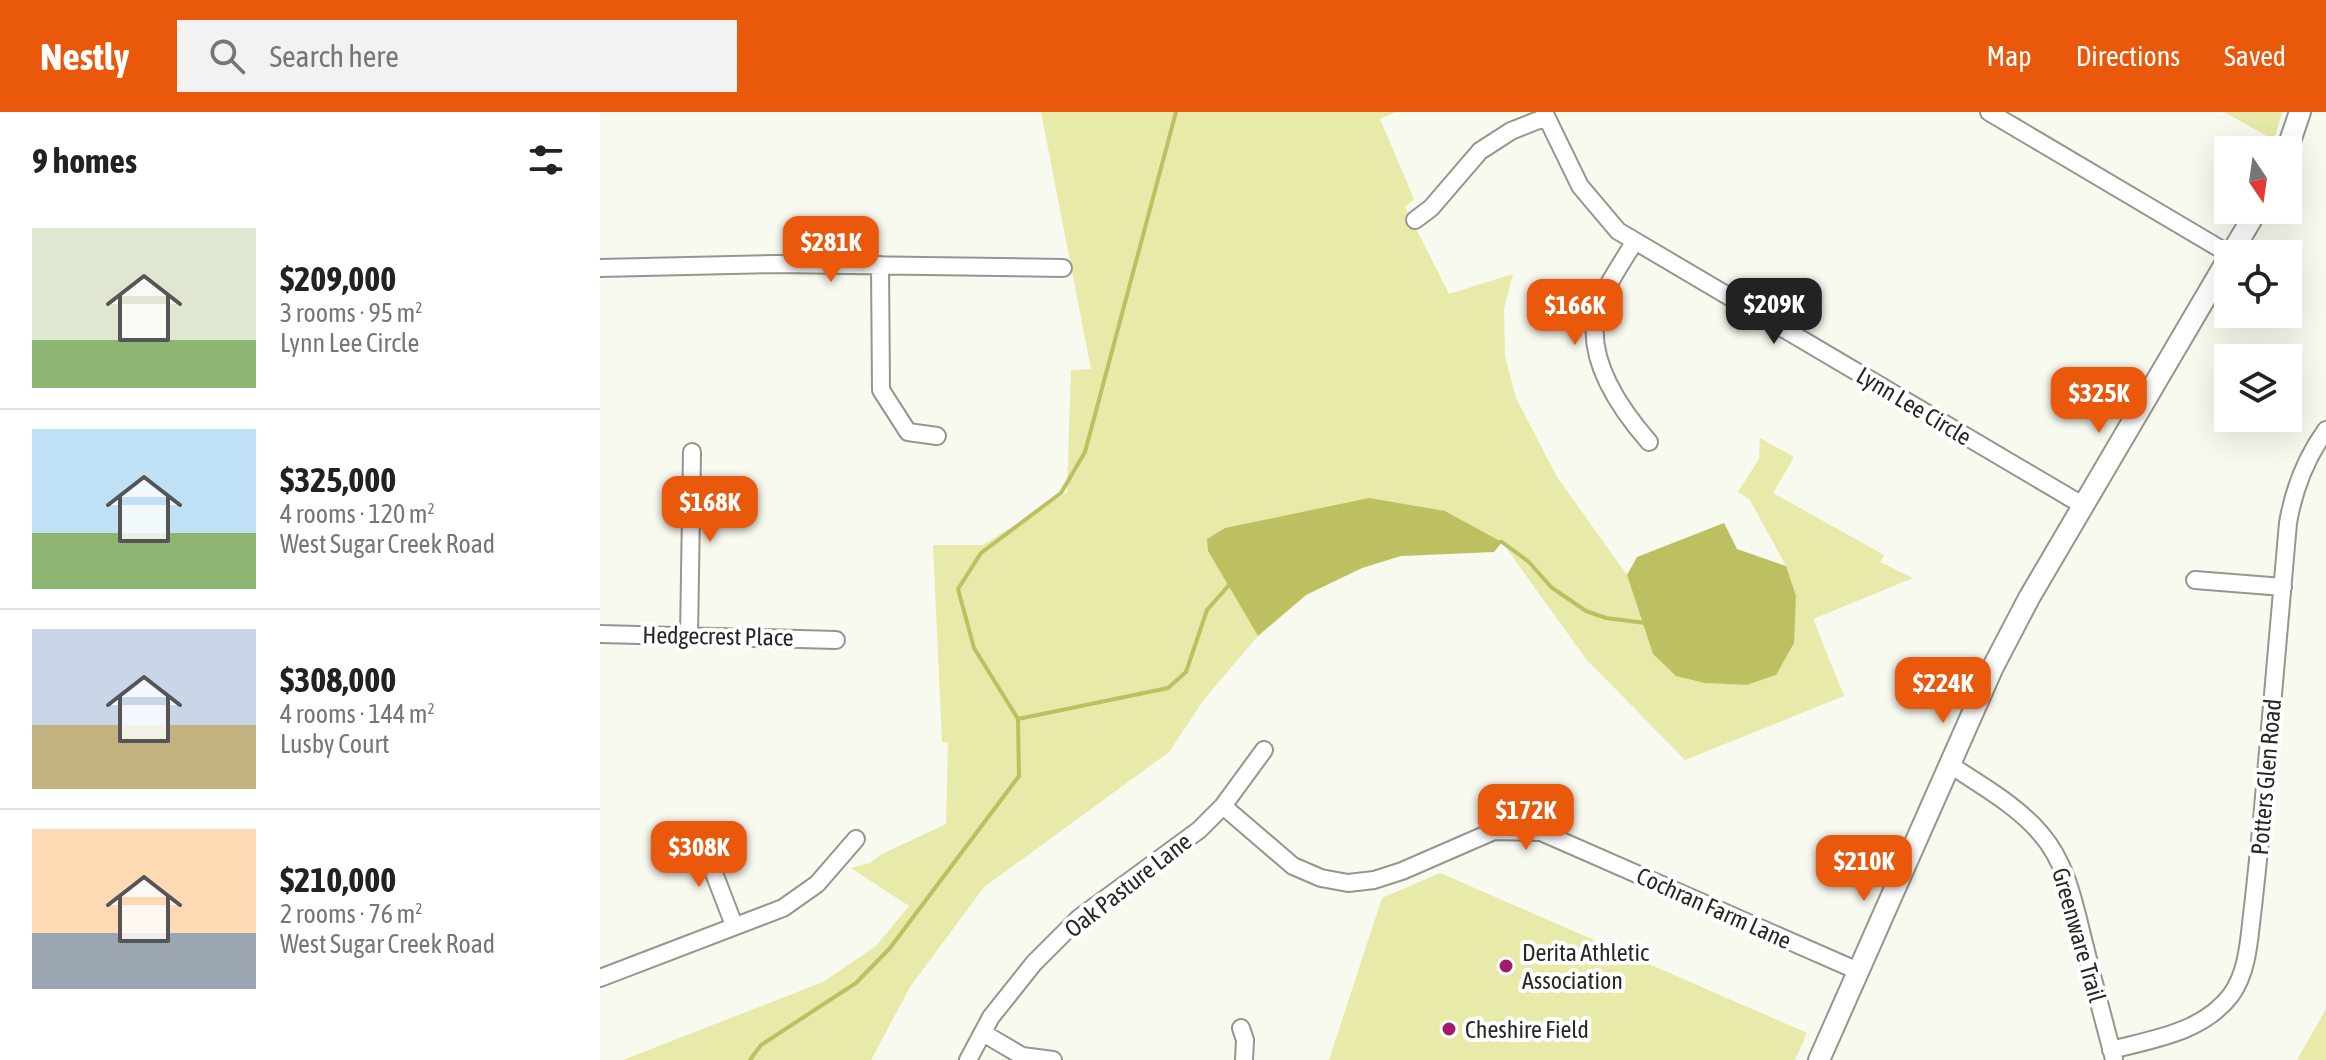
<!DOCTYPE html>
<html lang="en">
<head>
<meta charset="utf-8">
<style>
  body { margin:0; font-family:"Asap Condensed",sans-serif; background:#f2f2f2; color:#222; height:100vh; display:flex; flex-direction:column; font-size:30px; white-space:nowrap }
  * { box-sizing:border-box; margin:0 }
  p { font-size:26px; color:#767676 }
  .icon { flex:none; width:44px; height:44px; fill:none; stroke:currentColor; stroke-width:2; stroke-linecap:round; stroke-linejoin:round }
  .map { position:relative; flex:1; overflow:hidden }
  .side { display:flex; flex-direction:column; background:#fff; width:600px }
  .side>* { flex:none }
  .needle { width:52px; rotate:167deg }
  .controls { position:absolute; left:1614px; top:24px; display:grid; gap:16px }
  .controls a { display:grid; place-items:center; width:88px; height:88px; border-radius:0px; background:#fff; box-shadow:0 8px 32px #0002; font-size:40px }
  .price { position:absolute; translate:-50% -68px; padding:0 18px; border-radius:16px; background:#ea580c; color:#fff; font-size:26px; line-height:52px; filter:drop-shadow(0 2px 4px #0008) }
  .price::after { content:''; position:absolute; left:50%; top:48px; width:24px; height:18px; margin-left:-12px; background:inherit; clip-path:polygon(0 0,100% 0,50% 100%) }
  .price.current { background:#222; color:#fff }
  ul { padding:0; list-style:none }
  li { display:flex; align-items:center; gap:24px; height:200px; padding:0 32px }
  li+li { border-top:2px solid #e0e0e0 }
  li span { display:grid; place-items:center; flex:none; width:224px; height:160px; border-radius:0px; color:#555 }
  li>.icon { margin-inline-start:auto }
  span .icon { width:96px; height:96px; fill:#fffc; stroke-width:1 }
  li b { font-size:34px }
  h2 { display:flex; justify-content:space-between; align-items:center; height:96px; padding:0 32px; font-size:34px }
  header { display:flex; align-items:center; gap:48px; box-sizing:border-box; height:112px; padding:0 40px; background:#ea580c; color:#fff }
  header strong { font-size:38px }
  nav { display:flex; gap:44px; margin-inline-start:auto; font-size:28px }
  .search { width:560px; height:72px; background:#f2f2f2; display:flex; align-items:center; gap:20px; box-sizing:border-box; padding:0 28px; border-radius:0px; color:#767676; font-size:30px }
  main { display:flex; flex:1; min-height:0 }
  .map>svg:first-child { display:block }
  .green { fill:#e7eaa8 }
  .water { fill:#bdc061 }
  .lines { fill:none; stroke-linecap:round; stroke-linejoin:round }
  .stream { stroke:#bdc061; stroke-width:4 }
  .minor-casing { stroke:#96968e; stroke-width:20 }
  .major-casing { stroke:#96968e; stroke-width:24 }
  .minor { stroke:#fff; stroke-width:16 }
  .major { stroke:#fff; stroke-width:20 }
  .poi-dot { fill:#a01d6e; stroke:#fff; stroke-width:3 }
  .labels { text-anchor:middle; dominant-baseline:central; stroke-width:8; stroke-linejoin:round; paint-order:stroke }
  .street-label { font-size:24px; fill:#282825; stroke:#fff }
  .poi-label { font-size:24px; fill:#282825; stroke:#fff; text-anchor:start }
</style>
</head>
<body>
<header>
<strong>Nestly</strong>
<div class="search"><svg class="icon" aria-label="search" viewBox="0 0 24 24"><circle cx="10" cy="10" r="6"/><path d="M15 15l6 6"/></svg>Search here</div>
<nav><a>Map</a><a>Directions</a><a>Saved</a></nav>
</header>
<main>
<section class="side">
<h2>9 homes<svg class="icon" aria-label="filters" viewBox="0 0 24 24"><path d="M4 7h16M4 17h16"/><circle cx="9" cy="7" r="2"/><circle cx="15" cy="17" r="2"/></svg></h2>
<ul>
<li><span style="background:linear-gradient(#dfe7d0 70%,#8fb573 0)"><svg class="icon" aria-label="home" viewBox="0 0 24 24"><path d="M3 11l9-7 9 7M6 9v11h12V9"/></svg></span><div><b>$209,000</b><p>3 rooms · 95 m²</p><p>Lynn Lee Circle</p></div></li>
<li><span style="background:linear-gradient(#bfe0f5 65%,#8fb573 0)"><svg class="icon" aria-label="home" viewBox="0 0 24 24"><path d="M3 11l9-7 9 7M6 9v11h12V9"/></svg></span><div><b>$325,000</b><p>4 rooms · 120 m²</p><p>West Sugar Creek Road</p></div></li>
<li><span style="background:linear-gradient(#c9d6e8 60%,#c2b280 0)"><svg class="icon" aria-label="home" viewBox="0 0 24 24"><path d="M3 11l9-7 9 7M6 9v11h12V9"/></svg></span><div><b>$308,000</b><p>4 rooms · 144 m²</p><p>Lusby Court</p></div></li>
<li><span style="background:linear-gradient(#ffd9b3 65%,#9aa5b1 0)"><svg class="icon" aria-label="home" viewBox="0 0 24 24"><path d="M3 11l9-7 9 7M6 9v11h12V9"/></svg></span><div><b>$210,000</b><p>2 rooms · 76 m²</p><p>West Sugar Creek Road</p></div></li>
</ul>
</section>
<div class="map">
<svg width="1726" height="948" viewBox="0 0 1726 948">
  <rect width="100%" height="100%" fill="#f8f9ef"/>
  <!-- green -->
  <path class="green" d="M441,0H796L780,7L814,87L805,95L849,182L913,162L904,196L905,244L916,286L957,365L1027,463L1053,542L1105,571L1147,573L1176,563L1186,454L1150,388L1138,380L1159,347L1160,326L1194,345L1173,381L1284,443L1280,450L1313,466L1213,507L1244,584L1085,648L986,547L902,430L845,399L608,439L658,524L605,586L569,640L384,775L310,875L271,948H23L223,870L276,834L309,794L251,756L270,751L280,743L346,712L348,631L342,630L333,433H383L467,380L471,258L491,257Z
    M1624,0H1682L1674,28Z
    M840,761L1207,921L1195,948H729L782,786Z
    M1726,897V948H1697Z"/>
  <!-- water -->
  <path class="water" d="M769,386L845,399L902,430L894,440L801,444L762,456L706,483L658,524L608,439L607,427L625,416Z
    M1124,411L1137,437L1186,454L1196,484L1194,531L1176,563L1147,573L1105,571L1076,564L1053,542L1027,463L1037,445Z"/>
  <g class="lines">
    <!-- stream -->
    <path class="stream" d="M897,430H902L929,450L951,475L986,499L1006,506L1045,511
      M418,607L568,576L586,560L607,498L630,472
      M150,948L161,933L256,871L290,836L419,664L418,607L374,536L358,477L381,441L461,381L485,340L576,0"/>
    <defs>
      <path id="minor" d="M944,0L980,74L1018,119L1484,394
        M1389,0L1629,142
        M815,108L831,96L880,39L911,19L946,5
        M1035,129C1024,147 1012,165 1003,183C977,235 1016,292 1049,330
        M280,153L281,278L308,320L337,324
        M0,156L176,152L463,156
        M1595,468L1683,475
        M0,522L236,528
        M89,524L92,340
        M1349,652C1380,673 1417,693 1441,722C1468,753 1475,796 1485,835C1494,872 1504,910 1514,947
        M623,694L693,754L721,766L748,771L774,768L802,759L894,719L941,720L1258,859
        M95,726L112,756L134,813
        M0,866L183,796L217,772L256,727
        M641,916L645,928L644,948
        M383,921L422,944L453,948
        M1511,938C1554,927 1603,920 1631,883C1649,858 1649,824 1653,795C1657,758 1661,722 1664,685C1672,594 1680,502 1688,411C1694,376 1705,347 1726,318
        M368,948L391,905L434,851L479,806L599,718L623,694L664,638"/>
      <path id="major" d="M1687,38L1700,0
        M1631,142L1657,98
        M1219,948L1393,555L1429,486L1628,147"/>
    </defs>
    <!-- minor casing -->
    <use href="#minor" class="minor-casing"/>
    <!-- major casing -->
    <use href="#major" class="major-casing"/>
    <!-- minor -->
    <use href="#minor" class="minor"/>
    <!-- major -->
    <use href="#major" class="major"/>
  </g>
  <!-- markers -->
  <g class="poi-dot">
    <circle cx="906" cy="854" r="8"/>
    <circle cx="849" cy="917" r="8"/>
  </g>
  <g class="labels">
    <!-- street labels -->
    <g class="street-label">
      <text transform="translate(1314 294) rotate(31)">Lynn Lee Circle</text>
      <text transform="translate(118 524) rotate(1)">Hedgecrest Place</text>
      <text transform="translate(1666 665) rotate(-85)">Potters Glen Road</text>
      <text transform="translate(528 773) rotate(-38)">Oak Pasture Lane</text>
      <text transform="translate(1114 796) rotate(24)">Cochran Farm Lane</text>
      <text transform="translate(1479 823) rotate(74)">Greenware Trail</text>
    </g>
    <!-- poi labels -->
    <g class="poi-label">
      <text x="922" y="840">Derita Athletic<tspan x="922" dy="28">Association</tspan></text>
      <text x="865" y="917">Cheshire Field</text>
    </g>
  </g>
</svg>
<div class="controls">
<a><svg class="needle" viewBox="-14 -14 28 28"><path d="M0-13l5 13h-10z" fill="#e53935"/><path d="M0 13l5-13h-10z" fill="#767676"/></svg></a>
<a><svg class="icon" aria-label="locate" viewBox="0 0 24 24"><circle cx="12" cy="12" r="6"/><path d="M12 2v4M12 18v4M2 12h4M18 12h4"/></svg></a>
<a><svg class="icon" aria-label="layers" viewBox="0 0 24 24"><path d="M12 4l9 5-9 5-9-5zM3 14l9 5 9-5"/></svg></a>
</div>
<b class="price" style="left:231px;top:172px">$281K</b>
<b class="price current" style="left:1174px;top:234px">$209K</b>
<b class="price" style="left:975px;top:235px">$166K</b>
<b class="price" style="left:1499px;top:323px">$325K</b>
<b class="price" style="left:110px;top:432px">$168K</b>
<b class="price" style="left:1343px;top:613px">$224K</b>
<b class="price" style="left:926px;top:740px">$172K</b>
<b class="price" style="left:99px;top:777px">$308K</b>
<b class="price" style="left:1264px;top:791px">$210K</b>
</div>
</main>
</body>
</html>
